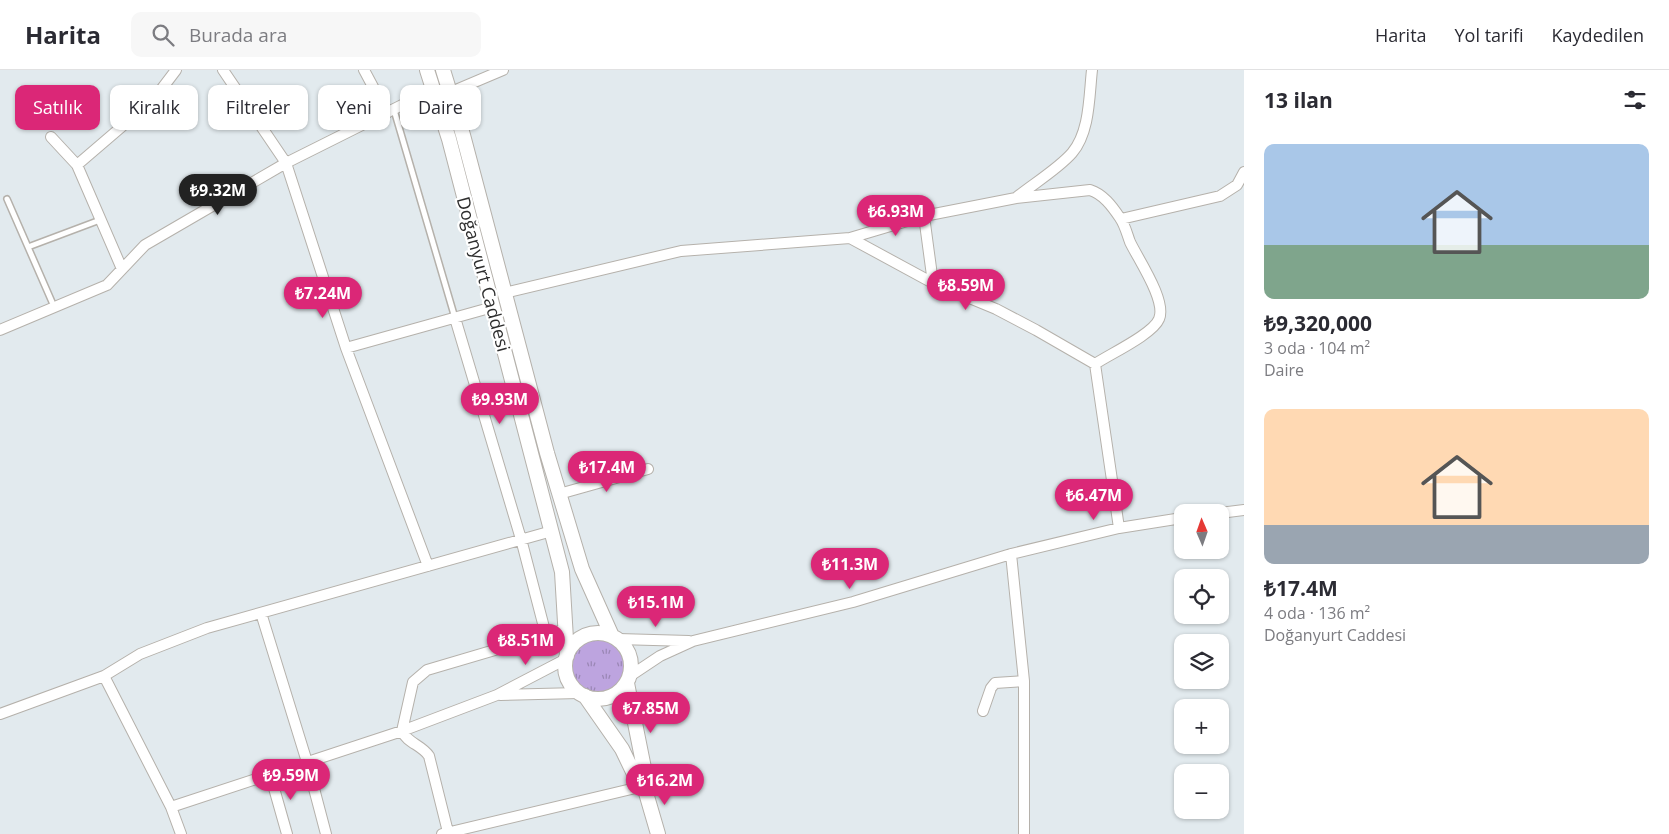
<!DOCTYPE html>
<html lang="tr">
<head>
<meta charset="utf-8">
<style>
  body { margin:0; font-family:"Open Sans",sans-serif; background:#f7f7f7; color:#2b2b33; height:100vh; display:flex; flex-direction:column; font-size:19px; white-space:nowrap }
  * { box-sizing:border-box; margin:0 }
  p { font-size:16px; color:#7c7c81 }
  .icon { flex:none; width:28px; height:28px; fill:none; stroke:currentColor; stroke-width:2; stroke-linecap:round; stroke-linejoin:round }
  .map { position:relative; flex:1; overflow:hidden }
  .details { display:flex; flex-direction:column; background:#fff; width:425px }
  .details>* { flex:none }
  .banner { position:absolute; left:15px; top:15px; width:475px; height:45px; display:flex; gap:10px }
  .needle { width:32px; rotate:358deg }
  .tools { position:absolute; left:1174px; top:434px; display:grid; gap:10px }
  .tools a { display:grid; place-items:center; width:55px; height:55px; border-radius:10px; background:#fff; box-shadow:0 1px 4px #0004; font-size:25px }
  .price { position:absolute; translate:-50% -42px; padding:0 11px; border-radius:18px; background:#db2777; color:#fff; font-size:16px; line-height:32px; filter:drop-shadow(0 1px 2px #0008) }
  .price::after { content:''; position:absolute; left:50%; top:30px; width:15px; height:11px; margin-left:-8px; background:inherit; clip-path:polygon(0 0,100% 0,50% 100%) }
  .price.on { background:#222; color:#fff }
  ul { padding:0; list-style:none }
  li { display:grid; align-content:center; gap:10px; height:265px; padding:0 20px }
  li span { display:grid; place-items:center; height:155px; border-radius:10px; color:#555 }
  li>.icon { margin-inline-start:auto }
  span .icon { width:90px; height:90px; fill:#fffc; stroke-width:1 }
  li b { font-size:21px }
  h2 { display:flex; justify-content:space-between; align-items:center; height:60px; padding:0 20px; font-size:21px }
  .tag { padding:0 18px; border-radius:10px; background:#fff; box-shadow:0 1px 4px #0004; font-size:18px; line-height:45px }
  .tag.on { background:#db2777; color:#fff }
  header { display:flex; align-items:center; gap:30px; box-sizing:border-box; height:70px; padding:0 25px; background:#fff; border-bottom:1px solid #e1e1e2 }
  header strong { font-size:24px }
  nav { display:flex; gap:28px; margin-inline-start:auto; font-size:18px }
  .search { width:350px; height:45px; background:#f7f7f7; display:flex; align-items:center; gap:12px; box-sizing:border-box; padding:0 18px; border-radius:10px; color:#7c7c81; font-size:19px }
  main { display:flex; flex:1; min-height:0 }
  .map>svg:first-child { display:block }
  .grass { fill:url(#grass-tufts) }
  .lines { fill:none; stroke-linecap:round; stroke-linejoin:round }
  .lane-casing { stroke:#b5b1ab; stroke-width:8 }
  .street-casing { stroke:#b5b1ab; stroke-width:12 }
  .secondary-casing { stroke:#b5b1ab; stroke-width:16 }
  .lane { stroke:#fff; stroke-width:5 }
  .street { stroke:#fff; stroke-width:10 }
  .secondary { stroke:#fff; stroke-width:14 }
  .labels { text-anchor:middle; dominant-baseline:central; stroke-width:4.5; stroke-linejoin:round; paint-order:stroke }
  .street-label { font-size:18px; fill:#2e2e2e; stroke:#fff }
</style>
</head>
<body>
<header>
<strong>Harita</strong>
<div class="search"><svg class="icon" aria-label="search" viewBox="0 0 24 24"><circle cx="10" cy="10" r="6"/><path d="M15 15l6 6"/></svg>Burada ara</div>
<nav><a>Harita</a><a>Yol tarifi</a><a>Kaydedilen</a></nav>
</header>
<main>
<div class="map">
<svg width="1244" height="764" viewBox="0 0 1244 764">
  <defs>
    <pattern id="grass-tufts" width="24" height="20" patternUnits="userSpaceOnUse" patternTransform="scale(1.25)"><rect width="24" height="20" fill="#bda4df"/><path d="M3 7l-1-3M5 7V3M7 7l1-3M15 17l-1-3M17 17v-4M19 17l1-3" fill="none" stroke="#9a86b5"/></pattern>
  </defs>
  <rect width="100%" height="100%" fill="#e2eaee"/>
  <!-- grass -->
  <path class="grass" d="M570 596a28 28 0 1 1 56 0a28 28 0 1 1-56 0Z"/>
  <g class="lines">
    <defs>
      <path id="lane" d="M394,40L455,248
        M7,129L52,232
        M28,177L100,150"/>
      <path id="street" d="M223,0L286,93L346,278L428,496
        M364,0L387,43
        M451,22L503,0
        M51,67L77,95
        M1017,127C1033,114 1058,99 1072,83C1090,62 1089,26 1092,0
        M924,146L933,213
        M1121,149L1220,126L1237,115L1244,102
        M850,168L933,213L996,239L1036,260L1095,294
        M122,199L77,95L154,29L176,0
        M504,223L681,181L850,168L924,146L1016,128L1090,120C1103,124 1112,136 1120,148C1125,155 1127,164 1130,172C1138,189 1167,231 1159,249C1153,264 1110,284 1095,294
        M455,248L521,469L546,565
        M0,260L107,215L145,175L286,93L434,19
        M346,278L493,237
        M1095,294L1119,458
        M559,424L648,399
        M1220,443L1244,440
        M1011,484L1024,611V764
        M261,543L307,692L326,764
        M618,569L689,571
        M104,606L171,737L181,764
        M630,606L660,586L693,571L853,532L1011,484L1119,458L1182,448
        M500,625L579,623
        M983,641L991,618L995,613L1024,611
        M0,644L104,606L140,584L207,558L552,461
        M270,704L287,764
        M171,737L402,661L497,625L566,589
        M448,762L429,686C422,675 407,673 402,661L413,612L427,600L566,559
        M442,764L644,716"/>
      <path id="secondary" d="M427,0L449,69L562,502L567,586
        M443,0L463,65L547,383L582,499L612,566
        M565 596a33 33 0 1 1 66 0a33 33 0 1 1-66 0Z
        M627,613L645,703L644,716L658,764
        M585,626L622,679L635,706L644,716"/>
    </defs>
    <!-- lane casing -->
    <use href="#lane" class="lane-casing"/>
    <!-- street casing -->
    <use href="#street" class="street-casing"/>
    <!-- secondary casing -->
    <use href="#secondary" class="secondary-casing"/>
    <!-- lane -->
    <use href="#lane" class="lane"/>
    <!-- street -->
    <use href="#street" class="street"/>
    <!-- secondary -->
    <use href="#secondary" class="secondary"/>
  </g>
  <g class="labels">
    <!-- street labels -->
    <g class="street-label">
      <text transform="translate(484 204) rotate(75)">Doğanyurt Caddesi</text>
    </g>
  </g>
</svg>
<div class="tools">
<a><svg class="needle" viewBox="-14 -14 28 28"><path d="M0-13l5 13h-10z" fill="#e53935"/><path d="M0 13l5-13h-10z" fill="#7c7c81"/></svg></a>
<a><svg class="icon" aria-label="locate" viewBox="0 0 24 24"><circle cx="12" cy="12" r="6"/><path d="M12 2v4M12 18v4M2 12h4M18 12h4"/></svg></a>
<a><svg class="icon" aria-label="layers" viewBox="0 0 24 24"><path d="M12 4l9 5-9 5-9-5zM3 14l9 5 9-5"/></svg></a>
<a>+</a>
<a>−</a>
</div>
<b class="price on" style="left:218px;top:146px">₺9.32M</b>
<b class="price" style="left:896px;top:167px">₺6.93M</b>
<b class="price" style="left:966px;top:241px">₺8.59M</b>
<b class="price" style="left:323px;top:249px">₺7.24M</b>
<b class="price" style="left:500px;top:355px">₺9.93M</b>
<b class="price" style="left:607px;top:423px">₺17.4M</b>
<b class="price" style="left:1094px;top:451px">₺6.47M</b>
<b class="price" style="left:850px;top:520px">₺11.3M</b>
<b class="price" style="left:656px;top:558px">₺15.1M</b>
<b class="price" style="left:526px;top:596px">₺8.51M</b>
<b class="price" style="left:651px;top:664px">₺7.85M</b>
<b class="price" style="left:291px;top:731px">₺9.59M</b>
<b class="price" style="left:665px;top:736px">₺16.2M</b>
<div class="banner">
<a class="tag on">Satılık</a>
<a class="tag">Kiralık</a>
<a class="tag">Filtreler</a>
<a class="tag">Yeni</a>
<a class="tag">Daire</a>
</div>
</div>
<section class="details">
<h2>13 ilan<svg class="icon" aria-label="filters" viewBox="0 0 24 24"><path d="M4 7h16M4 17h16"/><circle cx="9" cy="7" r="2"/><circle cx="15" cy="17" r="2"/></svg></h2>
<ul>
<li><span style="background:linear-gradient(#a9c7e8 65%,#7fa58c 0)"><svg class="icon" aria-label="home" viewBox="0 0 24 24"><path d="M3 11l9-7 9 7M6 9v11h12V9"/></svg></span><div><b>₺9,320,000</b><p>3 oda · 104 m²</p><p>Daire</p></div></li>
<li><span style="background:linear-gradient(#ffd9b3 75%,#9aa5b1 0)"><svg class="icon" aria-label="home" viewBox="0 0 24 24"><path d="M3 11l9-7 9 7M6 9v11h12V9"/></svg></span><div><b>₺17.4M</b><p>4 oda · 136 m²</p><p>Doğanyurt Caddesi</p></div></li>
</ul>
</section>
</main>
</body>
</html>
